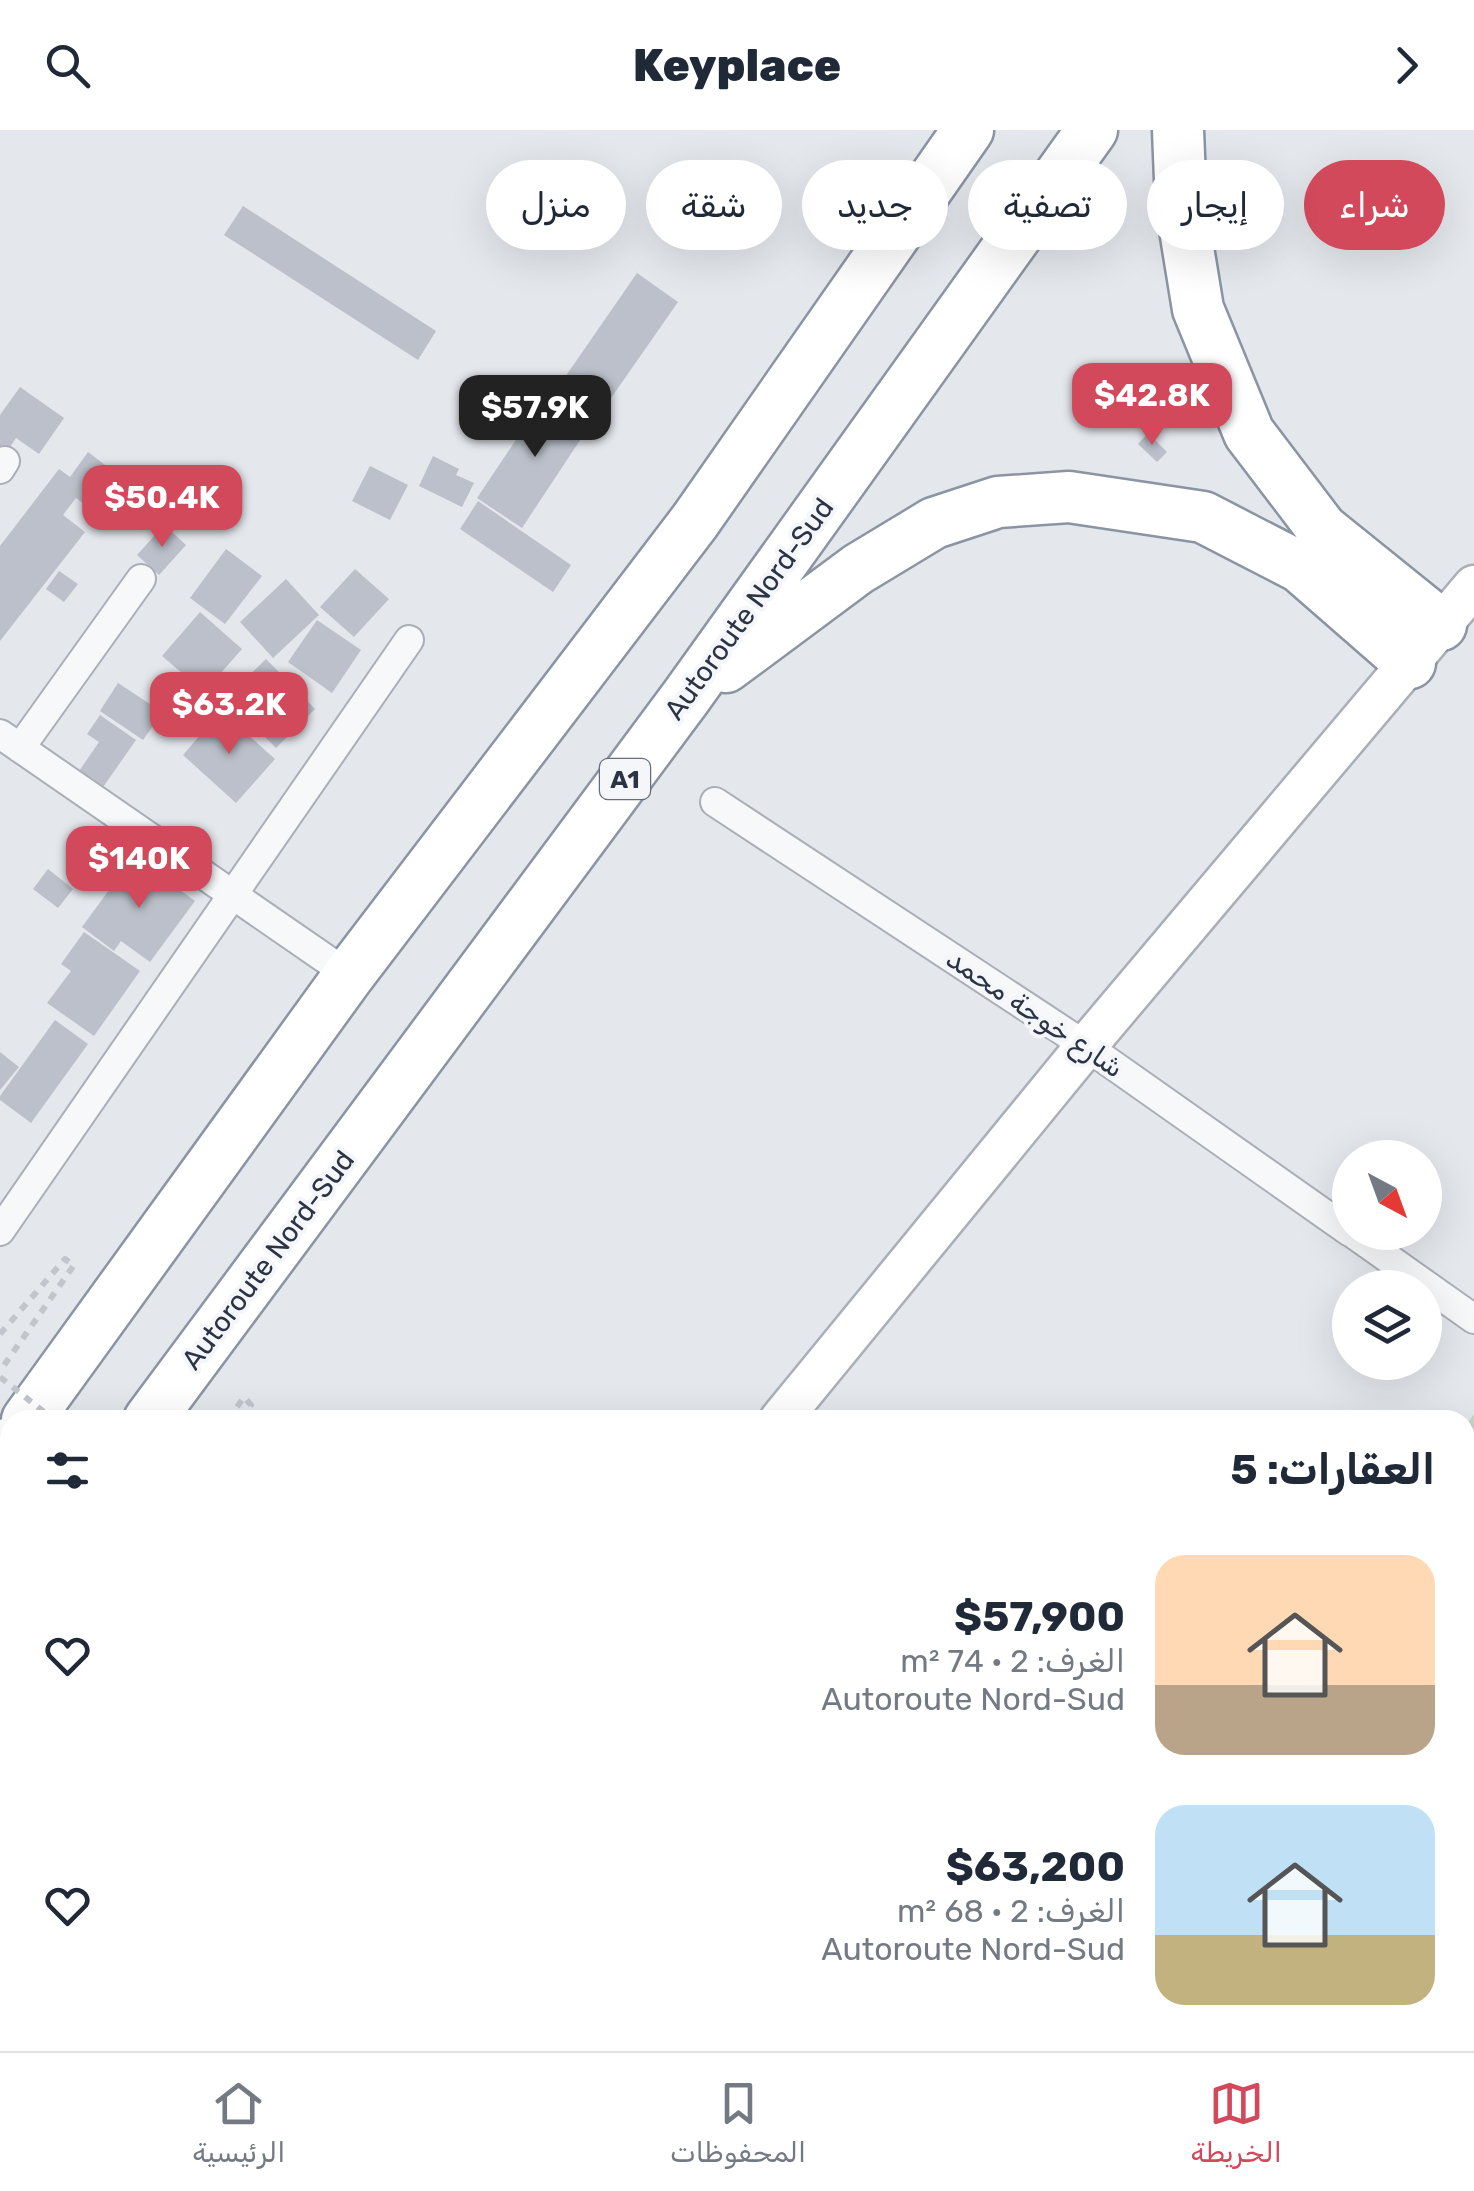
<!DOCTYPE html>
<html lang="ar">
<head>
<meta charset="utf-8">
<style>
  body { margin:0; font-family:Rubik,"Noto Naskh Arabic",sans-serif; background:#f6f6f7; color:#1f2937; direction:rtl; height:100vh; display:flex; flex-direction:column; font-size:38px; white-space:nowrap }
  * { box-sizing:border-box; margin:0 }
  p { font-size:32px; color:#747a83 }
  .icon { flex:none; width:55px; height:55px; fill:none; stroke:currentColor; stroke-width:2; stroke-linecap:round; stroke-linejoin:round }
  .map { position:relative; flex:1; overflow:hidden; direction:ltr }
  .side { position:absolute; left:0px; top:1280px; width:1475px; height:642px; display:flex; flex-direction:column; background:#fff; border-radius:30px 30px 0 0; box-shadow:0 10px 40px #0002; direction:rtl }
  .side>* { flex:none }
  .banner { position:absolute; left:30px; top:30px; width:1415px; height:90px; direction:rtl; display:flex; gap:20px }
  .needle { width:65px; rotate:139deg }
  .tools { position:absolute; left:1332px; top:1010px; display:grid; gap:20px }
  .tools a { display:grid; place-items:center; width:110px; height:110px; border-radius:50%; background:#fff; box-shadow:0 10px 40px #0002; font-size:50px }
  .price { position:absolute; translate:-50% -85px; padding:0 22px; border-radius:20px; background:#d1495b; color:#fff; font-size:32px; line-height:65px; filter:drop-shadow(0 2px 5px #0008) }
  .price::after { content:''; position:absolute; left:50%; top:60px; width:30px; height:22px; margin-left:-15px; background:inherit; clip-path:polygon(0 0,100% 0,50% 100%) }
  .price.current { background:#222; color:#fff }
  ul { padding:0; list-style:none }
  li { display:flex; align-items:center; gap:30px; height:250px; padding:0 40px }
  li span { display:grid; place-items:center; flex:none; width:280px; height:200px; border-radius:30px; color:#555 }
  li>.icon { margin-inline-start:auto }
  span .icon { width:120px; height:120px; fill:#fffc; stroke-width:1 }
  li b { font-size:42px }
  h2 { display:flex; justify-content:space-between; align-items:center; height:120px; padding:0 40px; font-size:42px }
  .chip { padding:0 35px; border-radius:45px; background:#fff; box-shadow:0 10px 40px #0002; font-size:35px; line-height:90px }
  .chip.current { background:#d1495b; color:#fff }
  header { display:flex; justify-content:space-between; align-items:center; height:130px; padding:0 40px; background:#fff; font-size:45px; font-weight:800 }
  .tabs { display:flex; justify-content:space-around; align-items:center; height:140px; border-top:2px solid #e0e1e3; background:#fff; font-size:28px; color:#747a83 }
  .tabs a { display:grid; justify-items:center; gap:5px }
  .tabs .current { color:#d1495b }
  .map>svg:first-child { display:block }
  .green { fill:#c9d6c5 }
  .building { fill:#bbc0ca }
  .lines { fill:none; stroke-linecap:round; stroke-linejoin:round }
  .street-casing { stroke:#a9aeb7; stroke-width:32 }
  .secondary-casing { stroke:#a9aeb7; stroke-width:45 }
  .highway-casing { stroke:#8b94a3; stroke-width:55 }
  .path { stroke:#c2c5cb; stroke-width:6; stroke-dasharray:8 8; stroke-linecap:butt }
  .street { stroke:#f7f8fa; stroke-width:28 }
  .secondary { stroke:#fff; stroke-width:40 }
  .highway { stroke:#fff; stroke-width:50 }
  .path-bridge { stroke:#c2c5cb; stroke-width:6; stroke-dasharray:8 8; stroke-linecap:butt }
  .labels { text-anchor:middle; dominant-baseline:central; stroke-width:8; stroke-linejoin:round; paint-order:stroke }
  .shield { fill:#f4f6f9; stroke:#676e7b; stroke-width:2.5 }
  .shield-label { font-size:25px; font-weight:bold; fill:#2b3445 }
  .street-label { font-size:28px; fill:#2b3445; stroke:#f4f6f9 }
</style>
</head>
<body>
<header><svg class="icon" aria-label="forward" viewBox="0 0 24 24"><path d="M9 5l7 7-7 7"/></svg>Keyplace<svg class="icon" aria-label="search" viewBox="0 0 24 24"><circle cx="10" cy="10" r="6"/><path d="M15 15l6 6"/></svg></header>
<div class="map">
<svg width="1474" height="1921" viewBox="0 0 1474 1921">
  <rect width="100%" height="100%" fill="#e4e7ec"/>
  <!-- green -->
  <path class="green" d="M1474,1284V1921H1021L1027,1912H1465V1296Z"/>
  <!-- building -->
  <path class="building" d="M243,76L436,201L418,230L224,105Z
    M637,143L678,172L595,291L554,263Z
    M20,257L64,288L39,324L16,308L0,332V285Z
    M548,262L592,292L522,398L477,368Z
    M1148,303L1167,322L1157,332L1138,314Z
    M88,322L117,344L91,379L76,368L63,385L85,402L0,511V416L59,339L70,347Z
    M433,326L459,339L456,345L474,353L462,377L419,356Z
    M370,336L408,355L390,390L352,371Z
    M478,371L571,435L553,462L460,399Z
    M164,395L186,415L159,445L137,425Z
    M226,419L262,446L225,494L190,468Z
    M355,439L389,469L354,507L320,477Z
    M59,441L78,454L64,472L46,459Z
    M286,449L319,485L273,528L240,492Z
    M200,482L242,519L204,562L162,526Z
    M317,490L361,520L332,563L288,532Z
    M266,529L315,579L276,618L226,568Z
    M166,550L179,558L143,610L100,581L118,553L150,574Z
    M221,581L275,629L236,673L183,625Z
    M100,585L136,610L101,660L77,644L99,612L87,604Z
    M134,726L195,771L150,832L121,811L114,821L82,797Z
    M48,739L73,759L58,778L33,759Z
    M84,802L140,841L94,906L47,873L71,841L61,834Z
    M55,890L88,914L31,993L0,970V966Z
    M0,922L19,937L0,960Z
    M10,1714V1779L0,1770V1726Z"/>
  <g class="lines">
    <defs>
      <path id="street" d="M0,339L5,331
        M0,604L349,845
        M20,618L141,449
        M715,672L1086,916L1350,1102
        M0,1101L409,510
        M1351,1102L1474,1189"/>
      <path id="secondary" d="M780,1290L1086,916L1474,456
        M262,1921L270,1912"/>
      <path id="highway" d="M1178,0L1181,75L1198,179L1249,303L1322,399L1441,495
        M726,537L858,439L934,393L998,372L1069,367L1203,387L1300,437L1410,533
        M27,1290L349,845L695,391L968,0
        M149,1290L686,567L1092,0
        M0,1327L10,1313
        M0,1505L10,1490"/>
    </defs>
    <!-- street casing -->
    <use href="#street" class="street-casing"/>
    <!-- secondary casing -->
    <use href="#secondary" class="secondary-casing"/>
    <!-- highway casing -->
    <use href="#highway" class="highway-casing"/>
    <!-- path -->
    <path class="path" d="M0,1204L65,1129L74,1135L0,1241
      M228,1290L244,1267L251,1275L241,1290"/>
    <!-- street -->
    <use href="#street" class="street"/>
    <!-- secondary -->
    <use href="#secondary" class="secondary"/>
    <!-- highway -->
    <use href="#highway" class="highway"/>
    <!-- path-bridge -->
    <path class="path-bridge" d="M0,1247L54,1290"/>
  </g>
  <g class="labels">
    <!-- shield labels -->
    <rect class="shield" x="600" y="629" width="50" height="40" rx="8"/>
    <g class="shield-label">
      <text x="625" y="649">A1</text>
    </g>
    <!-- street labels -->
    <g class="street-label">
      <text transform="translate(749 479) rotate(-54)">Autoroute Nord-Sud</text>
      <text transform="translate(1035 883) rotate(34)">شارع خوجة محمد</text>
      <text transform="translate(268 1130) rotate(-53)">Autoroute Nord-Sud</text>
    </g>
  </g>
</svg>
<div class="tools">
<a><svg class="needle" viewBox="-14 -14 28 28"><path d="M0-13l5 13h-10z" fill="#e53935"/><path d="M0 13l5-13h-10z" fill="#747a83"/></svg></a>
<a><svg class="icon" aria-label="layers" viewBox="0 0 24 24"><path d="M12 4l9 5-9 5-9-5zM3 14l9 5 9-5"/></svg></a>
</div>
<b class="price" style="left:1152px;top:318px">$42.8K</b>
<b class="price current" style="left:535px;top:330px">$57.9K</b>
<b class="price" style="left:162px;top:420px">$50.4K</b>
<b class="price" style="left:229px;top:627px">$63.2K</b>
<b class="price" style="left:139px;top:781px">$140K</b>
<div class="banner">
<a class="chip current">شراء</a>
<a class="chip">إيجار</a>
<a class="chip">تصفية</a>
<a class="chip">جديد</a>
<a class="chip">شقة</a>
<a class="chip">منزل</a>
</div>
<section class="side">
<h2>العقارات: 5<svg class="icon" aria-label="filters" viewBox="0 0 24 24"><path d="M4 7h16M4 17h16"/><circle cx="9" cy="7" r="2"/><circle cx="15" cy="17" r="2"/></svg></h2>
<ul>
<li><span style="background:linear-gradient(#ffd9b3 65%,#b9a48a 0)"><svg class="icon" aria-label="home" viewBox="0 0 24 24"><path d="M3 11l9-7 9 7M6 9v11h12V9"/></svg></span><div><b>$57,900</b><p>الغرف: 2 · 74 m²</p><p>Autoroute Nord-Sud</p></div><svg class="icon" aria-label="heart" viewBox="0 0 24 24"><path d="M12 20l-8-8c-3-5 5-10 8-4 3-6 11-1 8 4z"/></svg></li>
<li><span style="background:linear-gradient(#bfe0f5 65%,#c2b280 0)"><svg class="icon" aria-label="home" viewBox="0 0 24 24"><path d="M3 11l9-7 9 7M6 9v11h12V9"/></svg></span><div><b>$63,200</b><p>الغرف: 2 · 68 m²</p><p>Autoroute Nord-Sud</p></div><svg class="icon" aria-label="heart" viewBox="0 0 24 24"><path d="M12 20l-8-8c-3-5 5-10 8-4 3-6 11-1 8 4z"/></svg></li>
</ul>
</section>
</div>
<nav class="tabs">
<a class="current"><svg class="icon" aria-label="map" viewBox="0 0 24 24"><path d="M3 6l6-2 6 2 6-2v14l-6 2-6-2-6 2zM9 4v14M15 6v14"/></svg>الخريطة</a>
<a><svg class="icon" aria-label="saved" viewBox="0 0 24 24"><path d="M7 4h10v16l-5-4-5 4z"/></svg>المحفوظات</a>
<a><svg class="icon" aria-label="home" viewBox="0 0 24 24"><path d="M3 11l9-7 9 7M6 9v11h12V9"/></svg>الرئيسية</a>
</nav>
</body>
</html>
